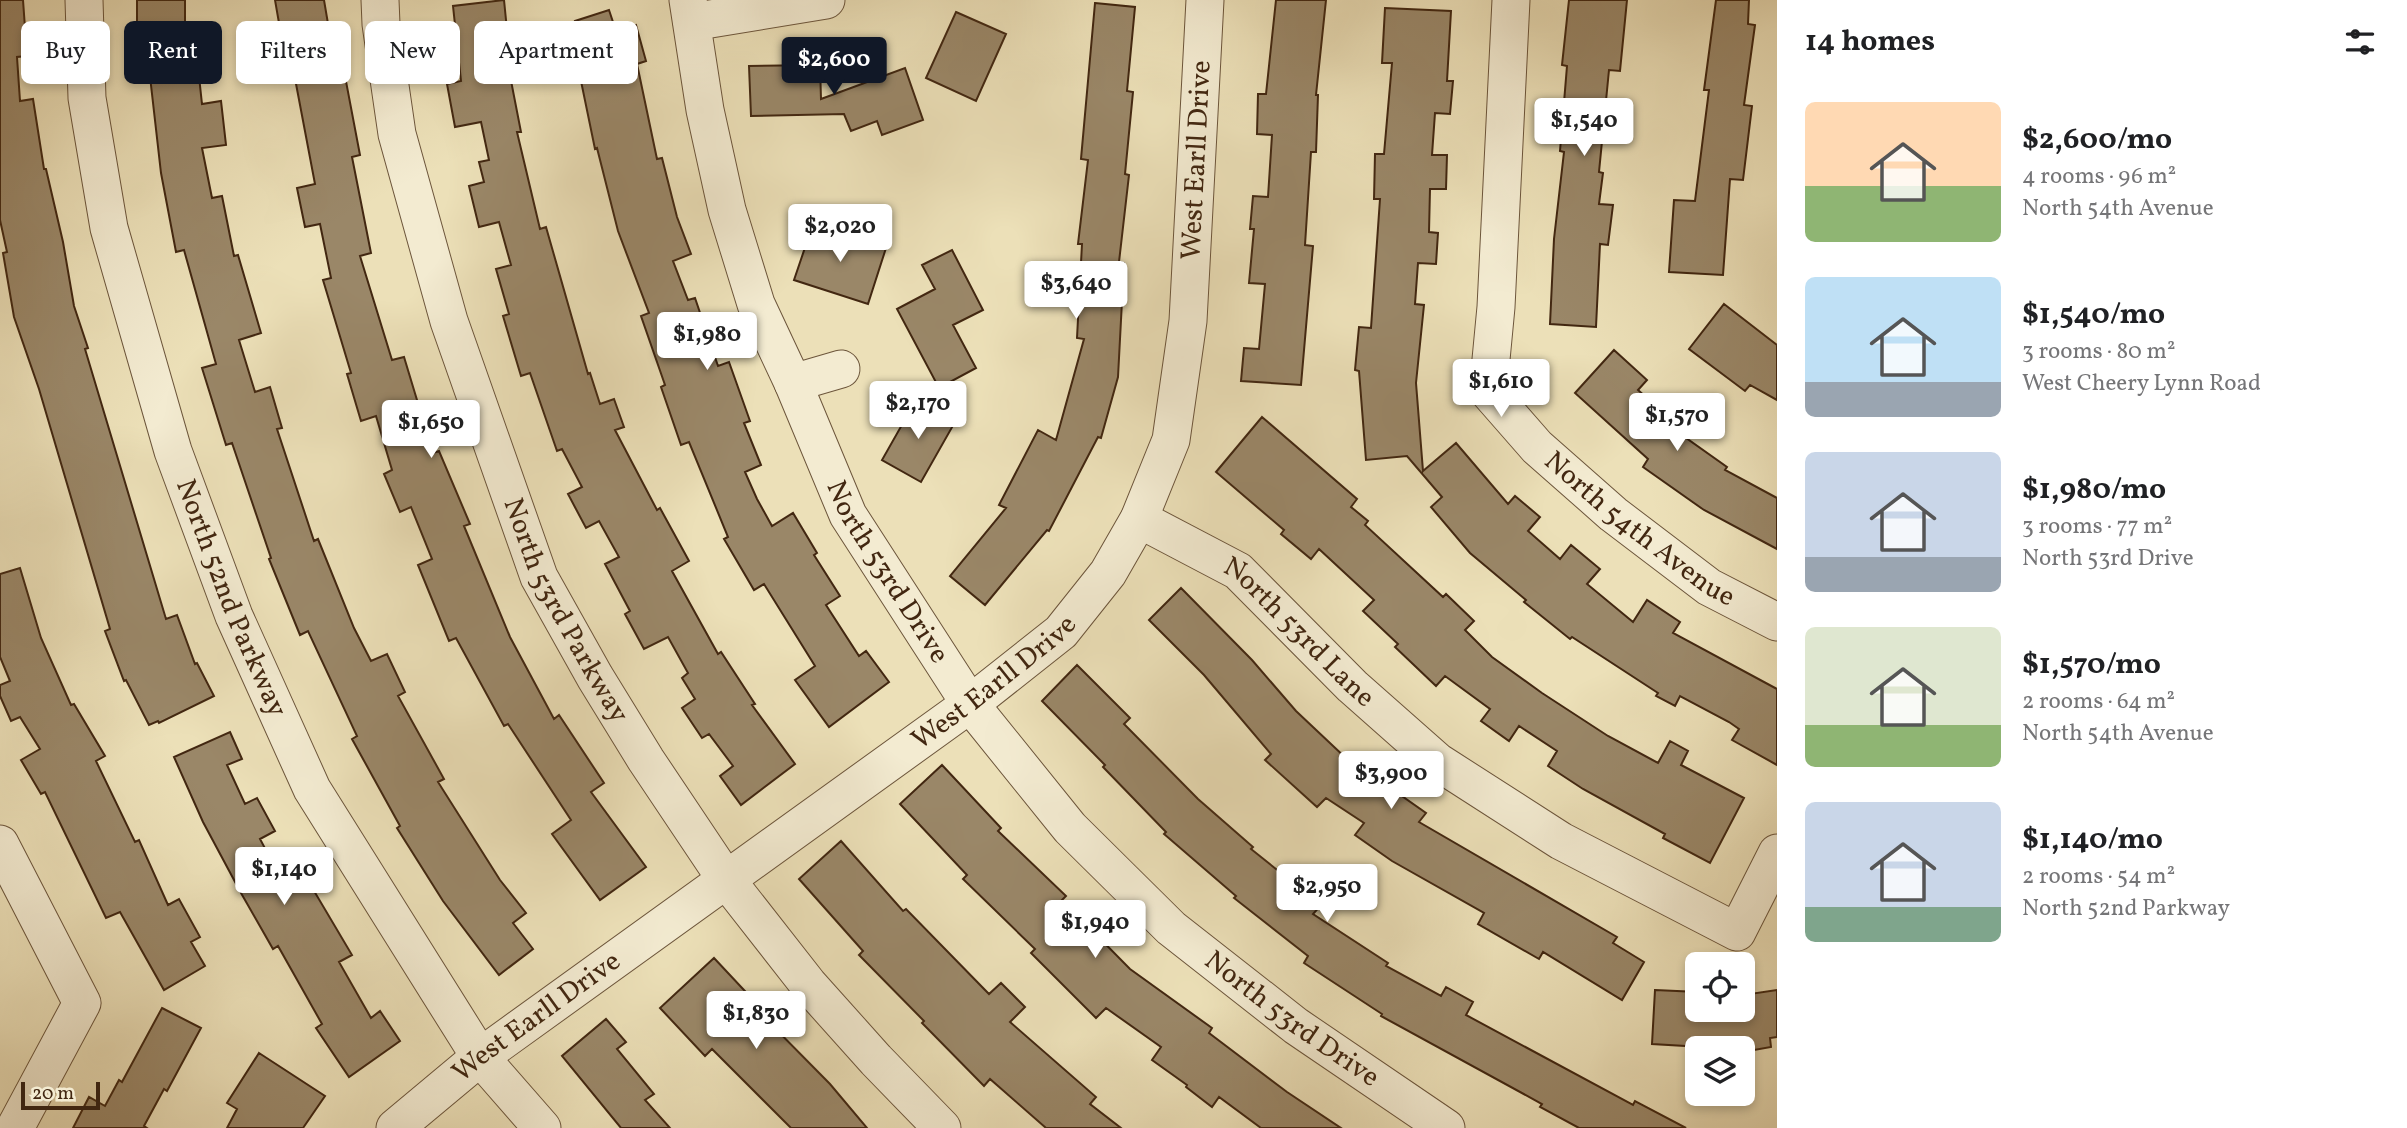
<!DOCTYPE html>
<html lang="en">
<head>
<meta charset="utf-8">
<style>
  body { margin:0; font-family:Vollkorn,serif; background:#f2f2f2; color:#202124; height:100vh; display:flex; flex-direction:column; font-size:26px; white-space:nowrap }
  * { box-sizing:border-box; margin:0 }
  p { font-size:23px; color:#757577 }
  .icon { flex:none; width:38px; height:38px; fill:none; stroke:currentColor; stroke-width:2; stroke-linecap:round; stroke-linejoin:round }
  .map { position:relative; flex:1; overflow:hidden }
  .side { display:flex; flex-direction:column; background:#fff; width:630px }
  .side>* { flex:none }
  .hud { position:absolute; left:21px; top:21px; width:665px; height:63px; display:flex; gap:14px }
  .fabs { position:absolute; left:1685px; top:952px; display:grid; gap:14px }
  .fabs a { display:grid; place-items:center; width:70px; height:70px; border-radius:10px; background:#fff; box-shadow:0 4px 10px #0003; font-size:35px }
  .scale { position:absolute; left:21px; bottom:18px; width:79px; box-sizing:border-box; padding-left:7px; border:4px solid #422711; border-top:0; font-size:19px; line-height:24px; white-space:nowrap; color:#422711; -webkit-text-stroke:5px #f3ebd1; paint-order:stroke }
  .price { position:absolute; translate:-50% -60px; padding:0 16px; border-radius:7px; background:#fff; color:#222; font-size:23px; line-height:46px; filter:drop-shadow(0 2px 4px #0008) }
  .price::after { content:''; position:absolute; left:50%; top:42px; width:21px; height:16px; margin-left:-10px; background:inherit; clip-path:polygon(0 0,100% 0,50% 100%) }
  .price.on { background:#111827; color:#fff }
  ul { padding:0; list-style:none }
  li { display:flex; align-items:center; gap:21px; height:175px; padding:0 28px }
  li span { display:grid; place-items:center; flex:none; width:196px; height:140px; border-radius:10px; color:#555 }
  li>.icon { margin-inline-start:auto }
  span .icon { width:84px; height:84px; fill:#fffc; stroke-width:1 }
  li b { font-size:30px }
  h2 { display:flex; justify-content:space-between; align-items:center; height:84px; padding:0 28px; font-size:30px }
  .pill { padding:0 24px; border-radius:10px; background:#fff; box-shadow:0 4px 10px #0003; font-size:24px; line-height:63px }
  .pill.on { background:#111827; color:#fff }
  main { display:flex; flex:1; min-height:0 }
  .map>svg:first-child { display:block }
  .building { fill:#9a8768; stroke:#422711; stroke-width:2 }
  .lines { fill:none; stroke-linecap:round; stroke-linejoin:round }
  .minor-casing { stroke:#6c553b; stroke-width:39 }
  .minor { stroke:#f3ebd1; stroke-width:37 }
  .labels { text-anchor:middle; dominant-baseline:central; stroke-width:6; stroke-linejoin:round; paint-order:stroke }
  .street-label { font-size:28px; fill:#422711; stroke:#f3ebd1 }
</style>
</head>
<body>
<main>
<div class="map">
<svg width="1777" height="1128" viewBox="0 0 1777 1128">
  <rect width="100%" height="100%" fill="#ece0b8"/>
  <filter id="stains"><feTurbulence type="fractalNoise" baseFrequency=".00286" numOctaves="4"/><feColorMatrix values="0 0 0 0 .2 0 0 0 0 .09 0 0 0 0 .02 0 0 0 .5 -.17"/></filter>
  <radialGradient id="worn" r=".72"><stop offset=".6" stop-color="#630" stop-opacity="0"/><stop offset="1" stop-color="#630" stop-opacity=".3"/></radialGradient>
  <!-- building -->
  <path class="building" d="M0,0H23L27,56L17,57L20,101L33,99L44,169H46L63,242L74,306L88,348L85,349L166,619L177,615L195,664L197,663L214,696L159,723L158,721L149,725L126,680L124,681L105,631L110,629L39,389L14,317L3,253L7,252L0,220Z
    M137,0H185V68L198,67L202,104L221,101L226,145L202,148L212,198L222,196L234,256L238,255L261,333L239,340L255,392L270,387L282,428L277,429L314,541L318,539L354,628L371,661L387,654L405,692L398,696L444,779L438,782L500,880L526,913L513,923L533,949L499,975L443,901L397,828L400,826L352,739L357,736L308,631L300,635L269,559L271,558L232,443L226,445L202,368L216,364L184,250L176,252L161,173L147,50H137Z
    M275,0H324L337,77L345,76L360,155L352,157L371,253L360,256L392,360L404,357L433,453L439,451L470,524L464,526L510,637L554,719L559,715L604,783L591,792L646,867L600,900L552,834L571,820L508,724L504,726L456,638L449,641L418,565L432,559L411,507L400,512L384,474L392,470L376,416L361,421L347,374L351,373L323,280L331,278L320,224L305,227L297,188L315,184L293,68L287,69Z
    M504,0L510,60H507L521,132H517L540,229L546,227L588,374L590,373L600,404L614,399L624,427L615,430L657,510L660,508L689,561L672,571L718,654L721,652L755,704L752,705L795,764L741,805L720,776L733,766L709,734L702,738L682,708L695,699L682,678L688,673L668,637L644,649L625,614L630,611L605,564L619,557L599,521L586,528L568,494L582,487L562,449L557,451L530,373L521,376L503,316L509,314L496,269L511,265L499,222L479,227L469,186L484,182L479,162L489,160L481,122L455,127L447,84L461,81L453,6Z
    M1276,0H1326L1316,95H1318L1316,152H1311L1305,245L1313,246L1301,385L1241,381L1244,348L1259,349L1265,284L1249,283L1254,229H1250L1253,196L1268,197L1272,135L1257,134L1258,94H1266Z
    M1569,0H1627L1620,71L1609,70L1599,172L1603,173L1599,204L1613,205L1608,245L1600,244L1596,327L1550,324L1554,239L1564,152L1560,151L1567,66L1562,65Z
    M1716,0H1749L1748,24L1755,25L1744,105L1752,106L1743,180L1730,179L1723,275L1669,272L1674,200L1695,201L1709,90H1704Z
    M1095,3L1135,7L1127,91L1133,92L1125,174L1129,175L1119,262L1124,263L1118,377L1101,438L1098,437L1049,531L1047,530L985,605L950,576L1006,508L999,505L1038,430L1056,440L1084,339L1077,338L1082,244H1078L1088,160L1081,159Z
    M1385,8L1451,11L1447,81H1453L1450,114L1435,113L1432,155H1447L1446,189H1430L1429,232L1438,233L1436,264L1418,263L1415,304L1424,305L1416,383L1423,471L1456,443L1508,504L1515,496L1540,517L1528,531L1560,559L1571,545L1600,569L1587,584L1633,622L1647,600L1680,622L1673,633L1777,689V765L1732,740L1739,729L1729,722L1680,696L1675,706L1656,696L1658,693L1572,637L1570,639L1524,602L1526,600L1470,553L1431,507L1442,497L1407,456L1366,460L1359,371L1355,370L1359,327L1371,328L1380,199H1374L1375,154H1384L1392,63H1382Z
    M609,10L616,31L636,25L646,61L637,64L657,159L662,158L677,217L691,254L673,261L688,300L695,298L718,366L729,362L750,421L744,423L761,465L745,472L757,499L772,526L793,513L817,553L814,555L840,596L826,605L859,656L866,651L889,682L829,727L795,680L815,666L764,584L754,590L724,539L728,537L689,442L681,445L661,387L665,385L641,316L649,313L618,231L597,148L595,149L581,81L578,82L571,57L584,53L575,21Z
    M956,12L1006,34L976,101L926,78Z
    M820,65L821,99L905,68L923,120L882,135L877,121L851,131L844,114L751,116L749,66Z
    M813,224L886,248L868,304L794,280Z
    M952,250L983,310L953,325L976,368L939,388L897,309L935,289L922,265Z
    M1724,304L1777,345V400L1750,385L1745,391L1689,349Z
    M1614,350L1647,380L1638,390L1657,407L1651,413L1727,467L1725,470L1777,498V549L1704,510L1643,467L1648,459L1575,393Z
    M916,400L955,422L921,482L882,460Z
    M1262,417L1357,499L1351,507L1368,521L1365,525L1443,597L1446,594L1474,621L1465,630L1492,657L1542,693L1608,736L1658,763L1670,741L1688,751L1681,765L1744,798L1710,863L1663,838L1665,834L1583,789L1548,766L1557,751L1519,726L1509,741L1481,721L1490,709L1445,676L1436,686L1395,647L1398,644L1363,611L1374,600L1319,549L1311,559L1281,534L1284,530L1216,472Z
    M20,568L41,638L71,705L74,704L105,756L96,761L135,842L139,840L168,905L179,899L200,937L191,942L205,966L164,990L120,912L106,918L45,792L41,794L21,760L40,749L20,717L11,721L0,696V685L10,681L0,657V574Z
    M1181,588L1252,660L1296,711L1366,777L1369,773L1426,813L1419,822L1617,937L1613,943L1644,962L1622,1000L1543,952L1539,959L1478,924L1484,913L1392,861L1355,835L1364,823L1326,798L1317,807L1265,760L1271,754L1204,675L1149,620Z
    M1077,665L1130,718L1124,724L1198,799L1253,847L1251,849L1321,905L1313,914L1388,963L1386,966L1441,996L1446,987L1473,1002L1466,1015L1633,1105L1635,1101L1686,1128H1579L1540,1107L1542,1104L1381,1016L1382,1014L1304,963L1308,956L1234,898L1236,896L1164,834L1166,832L1103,767L1105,765L1042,701Z
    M230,732L242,759L227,765L245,804L257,798L275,831L260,839L287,890L307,879L352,955L339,962L371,1018L380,1011L400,1041L349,1077L316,1028L322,1024L278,946L273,949L241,893L203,822L174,757Z
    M942,765L1001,828L998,831L1066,896L1062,900L1130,969L1212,1028L1209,1033L1287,1092L1341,1128H1261L1219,1097L1212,1107L1186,1087L1187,1085L1152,1060L1161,1047L1106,1008L1096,1018L1031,953L1035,949L963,879L967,875L900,804Z
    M841,841L903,911L906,909L989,994L1001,983L1025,1007L1010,1022L1096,1097L1090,1104L1121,1128H1046L990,1079L984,1086L922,1023L924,1021L859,955L863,951L799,879Z
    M714,958L758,1005L755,1008L830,1084L867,1128H791L712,1049L705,1056L660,1008Z
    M1655,990L1698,992V1010H1743V995L1777,990V1037L1770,1038L1771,1047L1754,1050L1652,1044Z
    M162,1008L201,1028L167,1091L164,1089L144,1126L147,1128H73L89,1097L105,1106L119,1080L122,1082Z
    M606,1019L626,1042L617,1049L654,1094L645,1100L670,1128H621L562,1056Z
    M259,1053L325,1096L303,1128H227L237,1109L227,1103Z"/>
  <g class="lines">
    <defs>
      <g id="minor">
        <path id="s1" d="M84,0L87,98L109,228L173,451L234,616L312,789L480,1057L542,1128"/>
        <path id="s2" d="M380,0L381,24L397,134L449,321L539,577L595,677L646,760L725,878L808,984L876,1060L942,1128"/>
        <path id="s3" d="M688,0L705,110L727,210L756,304L793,383L848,515L970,704L1070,828L1171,928L1296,1026L1446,1128"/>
        <path id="s4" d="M1511,0L1496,307L1488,391L1537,447L1613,514L1709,587L1777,622"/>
        <path d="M692,22L826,0"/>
        <path d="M793,383L841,369"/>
        <path id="s5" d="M1139,519L1238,571L1352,686L1438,762L1561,841L1737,932L1777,853"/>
        <path d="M0,844L82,1003L15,1128"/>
        <path id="s6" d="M395,1128L480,1057L970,704L1061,632L1108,573L1139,519L1171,440L1188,321L1205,0"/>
      </g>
    </defs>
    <!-- minor casing -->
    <use href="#minor" class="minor-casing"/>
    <!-- minor -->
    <use href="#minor" class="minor"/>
  </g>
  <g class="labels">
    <!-- street labels -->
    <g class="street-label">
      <text stroke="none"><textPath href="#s6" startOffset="1335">West Earll Drive</textPath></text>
      <text stroke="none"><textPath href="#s4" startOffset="598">North 54th Avenue</textPath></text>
      <text stroke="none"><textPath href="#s3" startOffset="611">North 53rd Drive</textPath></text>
      <text stroke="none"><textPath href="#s1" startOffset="620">North 52nd Parkway</textPath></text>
      <text stroke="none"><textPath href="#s2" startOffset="642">North 53rd Parkway</textPath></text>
      <text stroke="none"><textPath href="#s5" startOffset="198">North 53rd Lane</textPath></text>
      <text stroke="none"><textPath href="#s6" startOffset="747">West Earll Drive</textPath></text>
      <text stroke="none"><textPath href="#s6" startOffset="180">West Earll Drive</textPath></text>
      <text stroke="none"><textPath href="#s3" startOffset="1220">North 53rd Drive</textPath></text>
    </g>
  </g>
  <rect width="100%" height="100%" filter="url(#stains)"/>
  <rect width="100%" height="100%" fill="url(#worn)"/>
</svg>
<div class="fabs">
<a><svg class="icon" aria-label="locate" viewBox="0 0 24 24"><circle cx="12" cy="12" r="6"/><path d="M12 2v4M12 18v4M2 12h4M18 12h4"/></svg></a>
<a><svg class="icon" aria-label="layers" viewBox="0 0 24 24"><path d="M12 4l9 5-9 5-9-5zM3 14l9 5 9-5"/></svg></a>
</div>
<div class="scale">20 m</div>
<b class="price on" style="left:834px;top:97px">$2,600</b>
<b class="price" style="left:1584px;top:158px">$1,540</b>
<b class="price" style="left:840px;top:264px">$2,020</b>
<b class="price" style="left:1076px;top:321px">$3,640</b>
<b class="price" style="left:707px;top:372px">$1,980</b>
<b class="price" style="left:1501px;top:419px">$1,610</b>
<b class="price" style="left:918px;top:441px">$2,170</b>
<b class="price" style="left:1677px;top:453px">$1,570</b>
<b class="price" style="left:431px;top:460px">$1,650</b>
<b class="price" style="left:1391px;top:811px">$3,900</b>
<b class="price" style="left:284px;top:907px">$1,140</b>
<b class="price" style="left:1327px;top:924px">$2,950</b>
<b class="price" style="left:1095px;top:960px">$1,940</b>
<b class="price" style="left:756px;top:1051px">$1,830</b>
<div class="hud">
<a class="pill">Buy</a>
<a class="pill on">Rent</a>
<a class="pill">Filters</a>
<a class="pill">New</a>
<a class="pill">Apartment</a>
</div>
</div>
<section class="side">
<h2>14 homes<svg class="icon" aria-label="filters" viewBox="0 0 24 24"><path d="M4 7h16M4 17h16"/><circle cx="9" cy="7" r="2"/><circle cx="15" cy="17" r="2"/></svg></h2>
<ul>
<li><span style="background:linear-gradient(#ffd9b3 60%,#8fb573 0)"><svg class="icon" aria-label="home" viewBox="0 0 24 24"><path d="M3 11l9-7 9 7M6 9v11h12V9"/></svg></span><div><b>$2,600/mo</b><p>4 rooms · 96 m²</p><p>North 54th Avenue</p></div></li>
<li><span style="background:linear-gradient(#bfe0f5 75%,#9aa5b1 0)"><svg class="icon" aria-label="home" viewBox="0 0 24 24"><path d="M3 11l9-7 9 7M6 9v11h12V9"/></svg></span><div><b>$1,540/mo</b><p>3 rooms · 80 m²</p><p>West Cheery Lynn Road</p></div></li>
<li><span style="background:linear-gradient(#c9d6e8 75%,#9aa5b1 0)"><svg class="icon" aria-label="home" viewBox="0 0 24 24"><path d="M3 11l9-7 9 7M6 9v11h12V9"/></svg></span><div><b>$1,980/mo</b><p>3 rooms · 77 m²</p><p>North 53rd Drive</p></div></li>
<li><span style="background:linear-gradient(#dfe7d0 70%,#8fb573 0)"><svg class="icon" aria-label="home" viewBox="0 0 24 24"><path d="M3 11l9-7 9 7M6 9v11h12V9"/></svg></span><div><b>$1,570/mo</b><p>2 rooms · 64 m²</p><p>North 54th Avenue</p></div></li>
<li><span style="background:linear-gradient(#c9d6e8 75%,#7fa58c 0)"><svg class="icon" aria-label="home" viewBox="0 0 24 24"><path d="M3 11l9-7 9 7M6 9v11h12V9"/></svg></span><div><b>$1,140/mo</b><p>2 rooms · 54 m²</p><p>North 52nd Parkway</p></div></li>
</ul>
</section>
</main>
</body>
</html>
